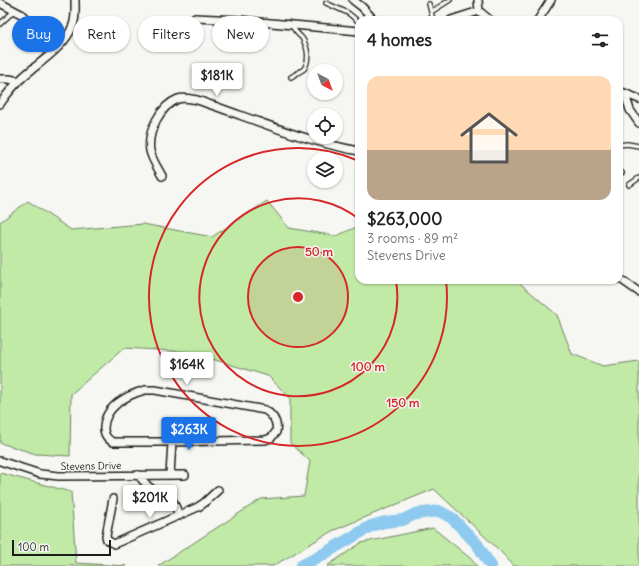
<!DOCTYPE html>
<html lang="en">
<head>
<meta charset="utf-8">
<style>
  body { margin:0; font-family:Delius,sans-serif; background:#f6f6f6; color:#222; height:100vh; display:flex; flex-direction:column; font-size:15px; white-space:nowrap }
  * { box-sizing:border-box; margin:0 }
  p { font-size:13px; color:#767676 }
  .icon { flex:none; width:22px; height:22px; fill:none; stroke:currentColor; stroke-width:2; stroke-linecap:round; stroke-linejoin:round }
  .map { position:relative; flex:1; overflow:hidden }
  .panel { position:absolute; left:355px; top:16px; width:268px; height:268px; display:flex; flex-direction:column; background:#fff; border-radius:12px; box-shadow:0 1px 3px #0004 }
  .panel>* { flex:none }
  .hud { position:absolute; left:12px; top:16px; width:283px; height:36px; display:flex; gap:8px }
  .needle { width:26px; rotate:139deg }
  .fabs { position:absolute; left:307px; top:64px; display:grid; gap:8px }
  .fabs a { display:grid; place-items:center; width:36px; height:36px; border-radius:50%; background:#fff; box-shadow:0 1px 3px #0004; font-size:20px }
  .scale { position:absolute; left:12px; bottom:10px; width:99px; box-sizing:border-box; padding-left:4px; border:2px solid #1c1c1c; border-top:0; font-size:11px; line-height:14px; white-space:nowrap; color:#1c1c1c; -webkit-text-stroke:3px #f6f6f2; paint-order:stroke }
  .price { position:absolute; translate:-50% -34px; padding:0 9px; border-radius:4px; background:#fff; color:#222; font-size:13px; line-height:26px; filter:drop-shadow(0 1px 2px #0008) }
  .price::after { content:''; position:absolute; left:50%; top:24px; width:12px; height:9px; margin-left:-6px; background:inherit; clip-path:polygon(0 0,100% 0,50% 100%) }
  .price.on { background:#1a73e8; color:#fff }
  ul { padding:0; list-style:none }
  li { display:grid; align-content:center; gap:8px; height:212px; padding:0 12px }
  li span { display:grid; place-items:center; height:124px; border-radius:12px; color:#555 }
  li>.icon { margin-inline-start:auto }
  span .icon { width:72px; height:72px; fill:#fffc; stroke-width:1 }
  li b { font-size:17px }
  h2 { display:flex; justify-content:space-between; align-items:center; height:48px; padding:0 12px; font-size:17px }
  .pill { padding:0 14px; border-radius:18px; background:#fff; box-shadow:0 1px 3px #0004; font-size:14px; line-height:36px }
  .pill.on { background:#1a73e8; color:#fff }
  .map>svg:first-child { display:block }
  .green { fill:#c1eaa6; stroke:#6e8361 }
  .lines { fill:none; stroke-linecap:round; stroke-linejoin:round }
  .river { stroke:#8ecaef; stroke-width:12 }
  .lane-casing { stroke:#1c1c1c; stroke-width:6 }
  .street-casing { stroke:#1c1c1c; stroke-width:10 }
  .lane { stroke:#f6f6f2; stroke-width:3.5 }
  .street { stroke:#f6f6f2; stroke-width:7 }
  .ring { fill:none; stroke:#d62828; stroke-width:2 }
  .labels { text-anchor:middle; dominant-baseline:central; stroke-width:3; stroke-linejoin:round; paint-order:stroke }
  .street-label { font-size:10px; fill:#1c1c1c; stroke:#f6f6f2 }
  .centre { fill:#d62828; stroke:#f6f6f2; stroke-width:2 }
  .ring-label { font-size:12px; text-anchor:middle; font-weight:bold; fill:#d62828; stroke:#f6f6f2; stroke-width:3; stroke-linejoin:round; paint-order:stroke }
</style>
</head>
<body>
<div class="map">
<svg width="639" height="566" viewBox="0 0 639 566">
  <rect width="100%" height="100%" fill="#f6f6f2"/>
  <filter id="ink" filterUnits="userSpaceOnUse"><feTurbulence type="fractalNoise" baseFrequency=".025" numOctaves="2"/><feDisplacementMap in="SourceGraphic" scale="8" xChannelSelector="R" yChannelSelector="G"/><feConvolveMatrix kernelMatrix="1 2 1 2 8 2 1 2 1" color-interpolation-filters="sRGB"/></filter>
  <g filter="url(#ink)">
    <!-- green -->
    <path class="green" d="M28,201L71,230L143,224L212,237L267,201L289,228L336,236L359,226V280H516L557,315L572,354L603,366L639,361V566H514L498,549L434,489L332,531L273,566H158L261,499L304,496L310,461L290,443V398L268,376L189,352L124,348L71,394L70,456L36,454L0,443V222Z
      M0,473L71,492L76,563L126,566H0Z
      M433,528L470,558L477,566H327L361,543Z"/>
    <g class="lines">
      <!-- river -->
      <path class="river" d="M301,566L322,555L371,526L385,522L403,520L415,514L439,511L452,518L477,544L491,566"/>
      <defs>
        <path id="lane" d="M326,3L348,13L359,22
          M429,4L433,20
          M431,12L450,0
          M0,24L14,11
          M291,77L304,69C310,60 308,47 302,38C298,34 294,31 292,25
          M619,145L627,144L639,146
          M619,170L622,173
          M629,185L639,178"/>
        <path id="street" d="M353,0L362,7L374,20
          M478,0L479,11
          M0,3L21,14L58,47
          M195,18L239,20L359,31
          M451,20L479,11L490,20
          M538,20L551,0
          M0,79H9L19,81
          M619,91L639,99
          M625,94L630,110L639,123
          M0,104C7,94 15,84 24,76C41,61 65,47 73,25C76,17 75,8 75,0
          M162,176C158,168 152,160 150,151C147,132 160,106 178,99C184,97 191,99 197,100C251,118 303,141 359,151
          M619,278L639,292
          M145,390H155L265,410C273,415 278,422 276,432L271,438L265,440L172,442H113C107,439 105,436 104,430C103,407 127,395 145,390Z
          M0,461L40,474L59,476L185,475
          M138,475C144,481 148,488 155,491C173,499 172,496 179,516
          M170,475L172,442
          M113,499L106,536L107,540L114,544L198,507L204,503L218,490"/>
      </defs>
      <!-- lane casing -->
      <use href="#lane" class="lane-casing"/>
      <!-- street casing -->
      <use href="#street" class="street-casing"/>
      <!-- lane -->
      <use href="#lane" class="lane"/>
      <!-- street -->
      <use href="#street" class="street"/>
    </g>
  </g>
  <!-- distance rings -->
  <circle cx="298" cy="297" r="50" fill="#d62828" fill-opacity=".12"/>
  <g class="ring">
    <circle cx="298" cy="297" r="50"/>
    <path d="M396 281A99 99 0 1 1 359 219"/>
    <path d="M446 280A149 149 0 1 1 359 161"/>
  </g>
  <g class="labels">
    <!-- street labels -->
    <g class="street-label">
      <text transform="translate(91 466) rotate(-1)">Stevens Drive</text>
    </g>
  </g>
  <circle cx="298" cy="297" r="6" class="centre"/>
  <g class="ring-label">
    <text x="319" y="256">50 m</text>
    <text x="368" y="371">100 m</text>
    <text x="403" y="407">150 m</text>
  </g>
</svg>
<div class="fabs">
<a><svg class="needle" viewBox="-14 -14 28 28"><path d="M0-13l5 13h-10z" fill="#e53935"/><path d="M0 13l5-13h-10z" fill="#767676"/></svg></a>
<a><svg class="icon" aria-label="locate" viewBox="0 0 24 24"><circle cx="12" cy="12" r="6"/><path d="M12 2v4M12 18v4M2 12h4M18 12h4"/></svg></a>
<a><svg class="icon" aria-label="layers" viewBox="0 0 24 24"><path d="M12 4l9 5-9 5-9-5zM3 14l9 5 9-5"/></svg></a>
</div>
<div class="scale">100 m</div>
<b class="price" style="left:217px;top:97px">$181K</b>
<b class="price" style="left:187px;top:386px">$164K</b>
<b class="price on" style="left:189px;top:451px">$263K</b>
<b class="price" style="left:150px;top:519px">$201K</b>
<div class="hud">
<a class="pill on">Buy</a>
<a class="pill">Rent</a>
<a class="pill">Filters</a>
<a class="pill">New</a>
</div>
<section class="panel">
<h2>4 homes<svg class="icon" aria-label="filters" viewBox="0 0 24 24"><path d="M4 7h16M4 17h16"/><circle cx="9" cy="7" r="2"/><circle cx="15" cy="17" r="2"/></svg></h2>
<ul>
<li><span style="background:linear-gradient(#ffd9b3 60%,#b9a48a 0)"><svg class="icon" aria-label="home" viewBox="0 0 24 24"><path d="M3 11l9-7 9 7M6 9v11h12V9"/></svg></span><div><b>$263,000</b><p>3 rooms · 89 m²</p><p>Stevens Drive</p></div></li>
</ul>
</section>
</div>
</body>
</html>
